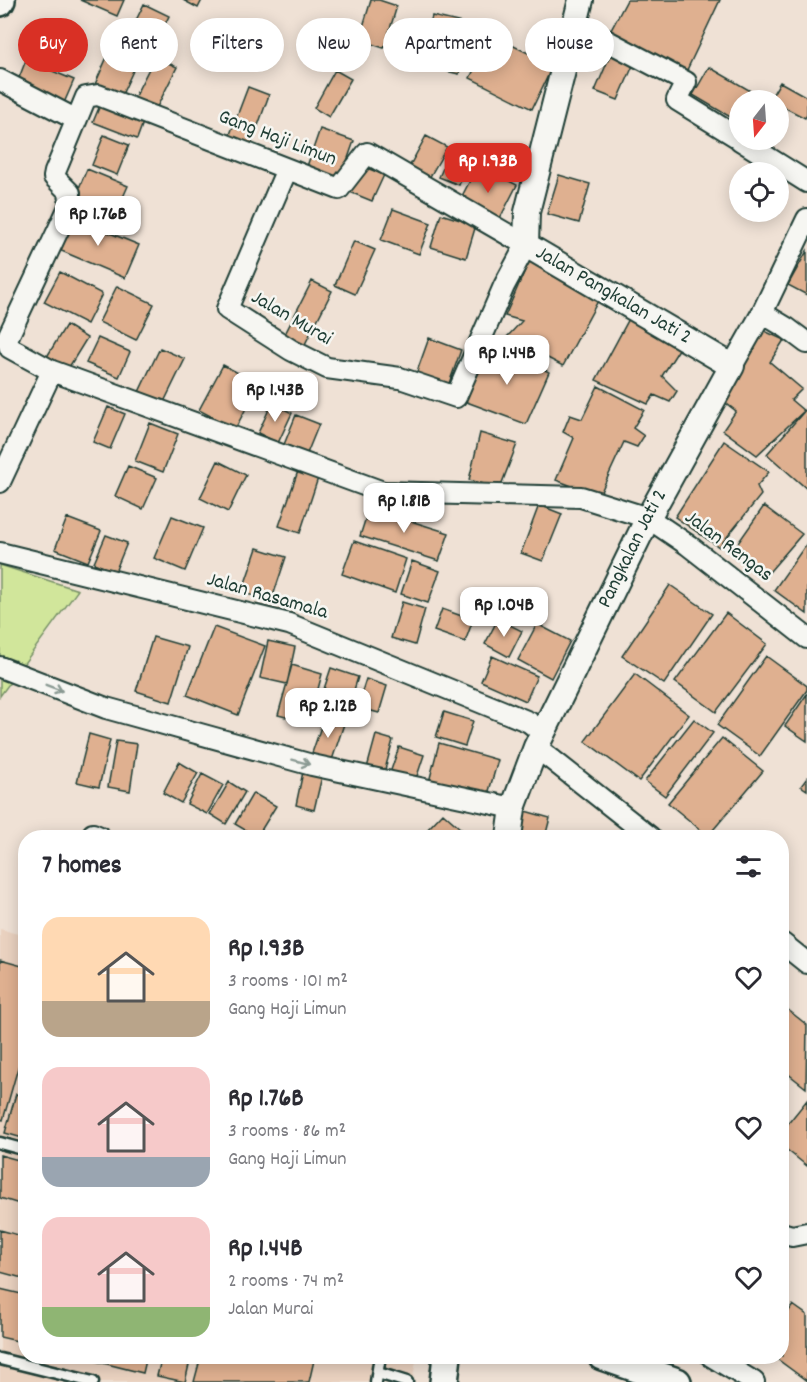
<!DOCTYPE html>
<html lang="en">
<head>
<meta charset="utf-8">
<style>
  body { margin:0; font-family:Dekko,sans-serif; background:#f2f2f3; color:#2b2b33; height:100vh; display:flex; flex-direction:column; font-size:22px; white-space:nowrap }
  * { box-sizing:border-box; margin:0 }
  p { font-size:20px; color:#7c7c81 }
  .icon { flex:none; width:33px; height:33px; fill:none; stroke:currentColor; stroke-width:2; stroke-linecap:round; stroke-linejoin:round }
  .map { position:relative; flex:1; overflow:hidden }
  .sheet { position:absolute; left:18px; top:830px; width:771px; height:534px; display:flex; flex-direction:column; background:#fff; border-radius:24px; box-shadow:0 3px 15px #0003 }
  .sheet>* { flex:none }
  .hud { position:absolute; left:18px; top:18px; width:771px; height:54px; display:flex; gap:12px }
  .needle { width:39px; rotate:197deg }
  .buttons { position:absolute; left:729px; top:90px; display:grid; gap:12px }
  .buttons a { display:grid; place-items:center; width:60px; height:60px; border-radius:50%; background:#fff; box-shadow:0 3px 15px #0003; font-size:30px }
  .price { position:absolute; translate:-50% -51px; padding:0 14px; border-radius:12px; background:#fff; color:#222; font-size:20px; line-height:39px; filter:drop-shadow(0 2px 3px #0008) }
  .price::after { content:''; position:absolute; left:50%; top:36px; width:18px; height:14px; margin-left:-9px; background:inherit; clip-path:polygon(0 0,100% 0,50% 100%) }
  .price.current { background:#d93025; color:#fff }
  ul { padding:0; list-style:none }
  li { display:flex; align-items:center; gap:18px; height:150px; padding:0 24px }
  li span { display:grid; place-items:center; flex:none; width:168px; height:120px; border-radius:18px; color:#555 }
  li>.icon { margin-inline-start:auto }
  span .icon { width:72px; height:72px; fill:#fffc; stroke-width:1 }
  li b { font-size:26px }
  h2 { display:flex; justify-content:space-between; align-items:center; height:72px; padding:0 24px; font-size:26px }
  .chip { padding:0 21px; border-radius:27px; background:#fff; box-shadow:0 3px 15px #0003; font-size:21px; line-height:54px }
  .chip.current { background:#d93025; color:#fff }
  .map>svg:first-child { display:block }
  .built { fill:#ead2c0 }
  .green { fill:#d1e69b; stroke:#789268; stroke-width:1.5 }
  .building { fill:#dfb090; stroke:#1f3d34; stroke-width:1.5 }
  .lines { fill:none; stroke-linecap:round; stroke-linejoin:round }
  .service-casing { stroke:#1f3d34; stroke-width:15 }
  .minor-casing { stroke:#1f3d34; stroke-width:24 }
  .tertiary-casing { stroke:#1f3d34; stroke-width:28 }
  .secondary-casing { stroke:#1f3d34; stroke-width:32 }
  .service { stroke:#f6f6f2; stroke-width:10 }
  .minor { stroke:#f6f6f2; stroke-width:20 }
  .tertiary { stroke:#f6f6f2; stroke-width:24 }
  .secondary { stroke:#f6f6f2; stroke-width:27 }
  .oneway { stroke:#8a9a93 }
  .labels { text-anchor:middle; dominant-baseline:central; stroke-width:5; stroke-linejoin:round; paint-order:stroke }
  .street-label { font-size:21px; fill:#1f3d34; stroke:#f6f6f2 }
</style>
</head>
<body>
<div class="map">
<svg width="807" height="1382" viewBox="0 0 807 1382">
  <rect width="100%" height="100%" fill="#efe1d5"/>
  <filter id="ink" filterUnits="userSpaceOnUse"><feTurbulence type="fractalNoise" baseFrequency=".0167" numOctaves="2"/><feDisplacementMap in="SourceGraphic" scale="12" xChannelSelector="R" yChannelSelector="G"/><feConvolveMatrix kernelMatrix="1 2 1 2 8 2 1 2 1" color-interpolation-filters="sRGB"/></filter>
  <g filter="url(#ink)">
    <!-- built -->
    <path class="built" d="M0,929L25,936L26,1356H417L412,1382H0Z"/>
    <!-- green -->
    <path class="green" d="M0,565L78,590L0,696Z"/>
    <!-- building -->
    <path class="building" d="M80,0H124L117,16Z
      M183,0H202L198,8Z
      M371,0H379L397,6L384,48L359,40Z
      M627,0H720L686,72L610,32Z
      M144,4L169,16L148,59L123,47Z
      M432,16L471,25L459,74L420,65Z
      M491,35L553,65L532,109L470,78Z
      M111,48L138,60L119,101L93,89Z
      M612,51L635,61L618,100L595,91Z
      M155,57L177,67L154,113L132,102Z
      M26,60L74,80L64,103L17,83Z
      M709,67L749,90L743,100H740V106L732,118L693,95Z
      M335,70L351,79L329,117L314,108Z
      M780,82L807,97V115L805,118L778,104V100L770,99Z
      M248,87L269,95L251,145L229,137Z
      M101,103L144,120L137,139L93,122Z
      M320,129L354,141L339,184L305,172Z
      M104,135L129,145L117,175L92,165Z
      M426,136L447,147L428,180L408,169Z
      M449,155L468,163L459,185L439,177Z
      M478,165L517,185L498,222L459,202Z
      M362,166L384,175L372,201L350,192Z
      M87,169L128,186L116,213L76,195Z
      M559,175L590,184L579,223L547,214Z
      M393,209L431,223L419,254L381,240Z
      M441,214L476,225L466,258L431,247Z
      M71,217L139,245L125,278L57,249Z
      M354,241L375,250L355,294L335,285Z
      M807,251V295L788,285Z
      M530,259L600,297L563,366L507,337L522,321L505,316Z
      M60,272L102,294L87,324L44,302Z
      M312,281L332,291L304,346L284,336Z
      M117,286L154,304L136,340L99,322Z
      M630,317L649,332L653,327L683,343L662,376L677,391L670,402L654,395L648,404L596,380Z
      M66,325L87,338L66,372L45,360Z
      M760,329L784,340L770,362L802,389L791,400L804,411L757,455L723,430L736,411L723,401Z
      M98,338L130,352L119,377L86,363Z
      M429,338L461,350L447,389L415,377Z
      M493,345L549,372L526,424L464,401Z
      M160,348L185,359L163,404L139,392Z
      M223,365L259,384L235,429L199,410Z
      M598,386L644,410L633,428L644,436L637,447L624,442L599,496L556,480L574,438L563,432L570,415L582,419Z
      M272,403L292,413L278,443L258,433Z
      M108,407L125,414L110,449L93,442Z
      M807,408V489L767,454Z
      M296,415L319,424L306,456L283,447Z
      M150,423L178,434L163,472L135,461Z
      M480,433L517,444L500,488L469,480Z
      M724,441L769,472L757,486L761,495L719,547L675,517Z
      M218,461L246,475L228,512L200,498Z
      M128,466L157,478L143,509L115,496Z
      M298,471L318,478L300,533L279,526Z
      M539,505L562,514L543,561L521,553Z
      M764,506L802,534L764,578L731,553Z
      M369,508L449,533L439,561L360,536Z
      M172,516L203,528L185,571L154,558Z
      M67,518L101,531L88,562L55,549Z
      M106,535L127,543L115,572L94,563Z
      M354,541L406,559L395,593L342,574Z
      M807,543V614L774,590Z
      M257,548L286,557L271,602L242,592Z
      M412,561L440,571L428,603L401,594Z
      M670,585L712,614L664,684L622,656Z
      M402,602L425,609L415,645L391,638Z
      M442,609L473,620L465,642L434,631Z
      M726,613L767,644L716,712L675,682Z
      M498,619L522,631L509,657L485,644Z
      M537,624L570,641L551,678L518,660Z
      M214,627L265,646L238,715L187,695Z
      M153,637L188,647L171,702L136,691Z
      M268,641L295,647L287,684L260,678Z
      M492,656L537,676L526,701L481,681Z
      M766,656L807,686V690L760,756L717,725Z
      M292,665L322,674L309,723L278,715Z
      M331,668L358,677L351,700L323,692Z
      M635,674L689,715L639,781L585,741Z
      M366,679L387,686L379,713L357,707Z
      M807,694V741L785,726Z
      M444,712L473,721L465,746L436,737Z
      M325,715L345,721L331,763L311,756Z
      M694,719L713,733L665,796L645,781Z
      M89,734L110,740L99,787L77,782Z
      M376,735L393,740L384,773L367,768Z
      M722,738L763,771L708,836L668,803Z
      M116,741L137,744L130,791L108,787Z
      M439,743L498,760L487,798L429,782Z
      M399,747L424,755L414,785L389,776Z
      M179,762L198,773L181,803L163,793Z
      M304,767L323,772L314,810L296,805Z
      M202,774L223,785L207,814L187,804Z
      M807,778V790L801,786Z
      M229,782L245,792L226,824L210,814Z
      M253,793L276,806L257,837L235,824Z
      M525,811L550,818L545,837H518Z
      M443,813L470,837H432L426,831Z
      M0,960L26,967V1040L3,1120L0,1119Z
      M782,1005L807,1025L806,1088L782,1069Z
      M16,1094L26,1097V1139L5,1133Z
      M807,1100V1166L782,1146V1131Z
      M0,1155L26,1162V1206L0,1198Z
      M0,1230L26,1237V1279L0,1272Z
      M0,1289L26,1295V1343L0,1337Z
      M793,1305L807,1315V1381L773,1356H782V1321Z
      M75,1356H147L143,1373Z
      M162,1356H191L185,1382L157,1376Z
      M201,1356H315L309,1382H194Z"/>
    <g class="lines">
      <defs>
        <path id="service" d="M0,1143L26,1150
          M0,1359L93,1382
          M378,1373L407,1382
          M376,1382L380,1356"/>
        <path id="minor" d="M575,24L686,82L677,100L740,139
          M0,80L75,119
          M740,140L807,182
          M287,169L227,309L291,350L327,368L400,378L456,397L504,286L526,245L367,153L339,189L98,95L86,97L55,172L54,177L70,193L69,207L7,339L10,348L52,371L383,492L581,497L648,518L688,545L807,638
          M762,313L787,328L807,343
          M732,366L762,313L807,219
          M0,482L52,371
          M0,553L289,624L529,722L543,733
          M0,667L106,708L312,765L513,808
          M536,747L650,837
          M93,834L100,837
          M782,943L807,963
          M782,1233L792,1236L807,1233
          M711,1356L754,1382"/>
        <g id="tertiary">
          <path id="s1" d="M509,837L513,808L536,747L648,518L732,366L526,245L527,212L581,0"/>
        </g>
        <path id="secondary" d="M0,2L1,0
          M602,1356L677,1382
          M444,1382L447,1356"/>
      </defs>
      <!-- service casing -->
      <use href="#service" class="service-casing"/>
      <!-- minor casing -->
      <use href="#minor" class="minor-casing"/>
      <!-- tertiary casing -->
      <use href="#tertiary" class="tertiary-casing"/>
      <!-- secondary casing -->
      <use href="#secondary" class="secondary-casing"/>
      <!-- service -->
      <use href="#service" class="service"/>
      <!-- minor -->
      <use href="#minor" class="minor"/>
      <!-- tertiary -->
      <use href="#tertiary" class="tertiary"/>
      <!-- secondary -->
      <use href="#secondary" class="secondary"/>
    </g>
    <!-- one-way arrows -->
    <defs><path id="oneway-shaft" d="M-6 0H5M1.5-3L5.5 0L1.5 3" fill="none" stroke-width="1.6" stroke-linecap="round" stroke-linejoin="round" transform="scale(1.5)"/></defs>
    <g class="oneway">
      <use href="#oneway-shaft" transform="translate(54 688) rotate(21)"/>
      <use href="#oneway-shaft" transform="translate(301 762) rotate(15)"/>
    </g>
  </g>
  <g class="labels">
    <!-- street labels -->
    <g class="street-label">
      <text transform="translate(277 139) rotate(21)">Gang Haji Limun</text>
      <text transform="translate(613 296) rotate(30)">Jalan Pangkalan Jati 2</text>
      <text transform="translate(291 319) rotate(30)">Jalan Murai</text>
      <text transform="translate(728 547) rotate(37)">Jalan Rengas</text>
      <text stroke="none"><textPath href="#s1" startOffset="315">Pangkalan Jati 2</textPath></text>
      <text transform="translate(267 597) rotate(16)">Jalan Rasamala</text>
    </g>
  </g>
</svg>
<div class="buttons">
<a><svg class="needle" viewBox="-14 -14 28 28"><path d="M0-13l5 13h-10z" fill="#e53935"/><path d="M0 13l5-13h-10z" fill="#7c7c81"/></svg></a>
<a><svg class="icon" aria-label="locate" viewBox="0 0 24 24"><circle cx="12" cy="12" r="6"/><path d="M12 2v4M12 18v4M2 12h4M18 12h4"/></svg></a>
</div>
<b class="price current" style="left:488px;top:194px">Rp 1.93B</b>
<b class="price" style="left:98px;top:247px">Rp 1.76B</b>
<b class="price" style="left:507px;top:386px">Rp 1.44B</b>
<b class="price" style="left:275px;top:423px">Rp 1.43B</b>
<b class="price" style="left:404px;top:534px">Rp 1.81B</b>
<b class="price" style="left:504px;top:638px">Rp 1.04B</b>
<b class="price" style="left:328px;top:739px">Rp 2.12B</b>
<div class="hud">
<a class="chip current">Buy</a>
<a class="chip">Rent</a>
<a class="chip">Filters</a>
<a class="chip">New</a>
<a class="chip">Apartment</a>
<a class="chip">House</a>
</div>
<section class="sheet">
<h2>7 homes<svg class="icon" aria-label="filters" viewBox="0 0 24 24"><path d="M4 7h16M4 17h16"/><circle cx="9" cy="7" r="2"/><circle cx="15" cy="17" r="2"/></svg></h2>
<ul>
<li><span style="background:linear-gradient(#ffd9b3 70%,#b9a48a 0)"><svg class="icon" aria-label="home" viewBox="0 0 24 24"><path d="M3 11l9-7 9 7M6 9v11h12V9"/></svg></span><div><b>Rp 1.93B</b><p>3 rooms · 101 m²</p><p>Gang Haji Limun</p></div><svg class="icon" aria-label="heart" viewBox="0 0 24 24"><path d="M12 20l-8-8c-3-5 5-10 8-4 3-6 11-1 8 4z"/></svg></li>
<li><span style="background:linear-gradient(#f6c9c9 75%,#9aa5b1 0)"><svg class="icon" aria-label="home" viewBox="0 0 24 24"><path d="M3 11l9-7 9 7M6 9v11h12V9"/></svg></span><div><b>Rp 1.76B</b><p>3 rooms · 86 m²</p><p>Gang Haji Limun</p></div><svg class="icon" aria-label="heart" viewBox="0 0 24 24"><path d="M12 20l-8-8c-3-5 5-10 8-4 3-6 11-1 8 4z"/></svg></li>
<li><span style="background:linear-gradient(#f6c9c9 75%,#8fb573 0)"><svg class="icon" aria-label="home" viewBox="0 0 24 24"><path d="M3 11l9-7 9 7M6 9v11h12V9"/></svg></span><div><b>Rp 1.44B</b><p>2 rooms · 74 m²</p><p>Jalan Murai</p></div><svg class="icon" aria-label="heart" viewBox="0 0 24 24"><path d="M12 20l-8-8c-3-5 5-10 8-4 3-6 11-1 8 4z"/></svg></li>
</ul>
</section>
</div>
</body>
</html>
